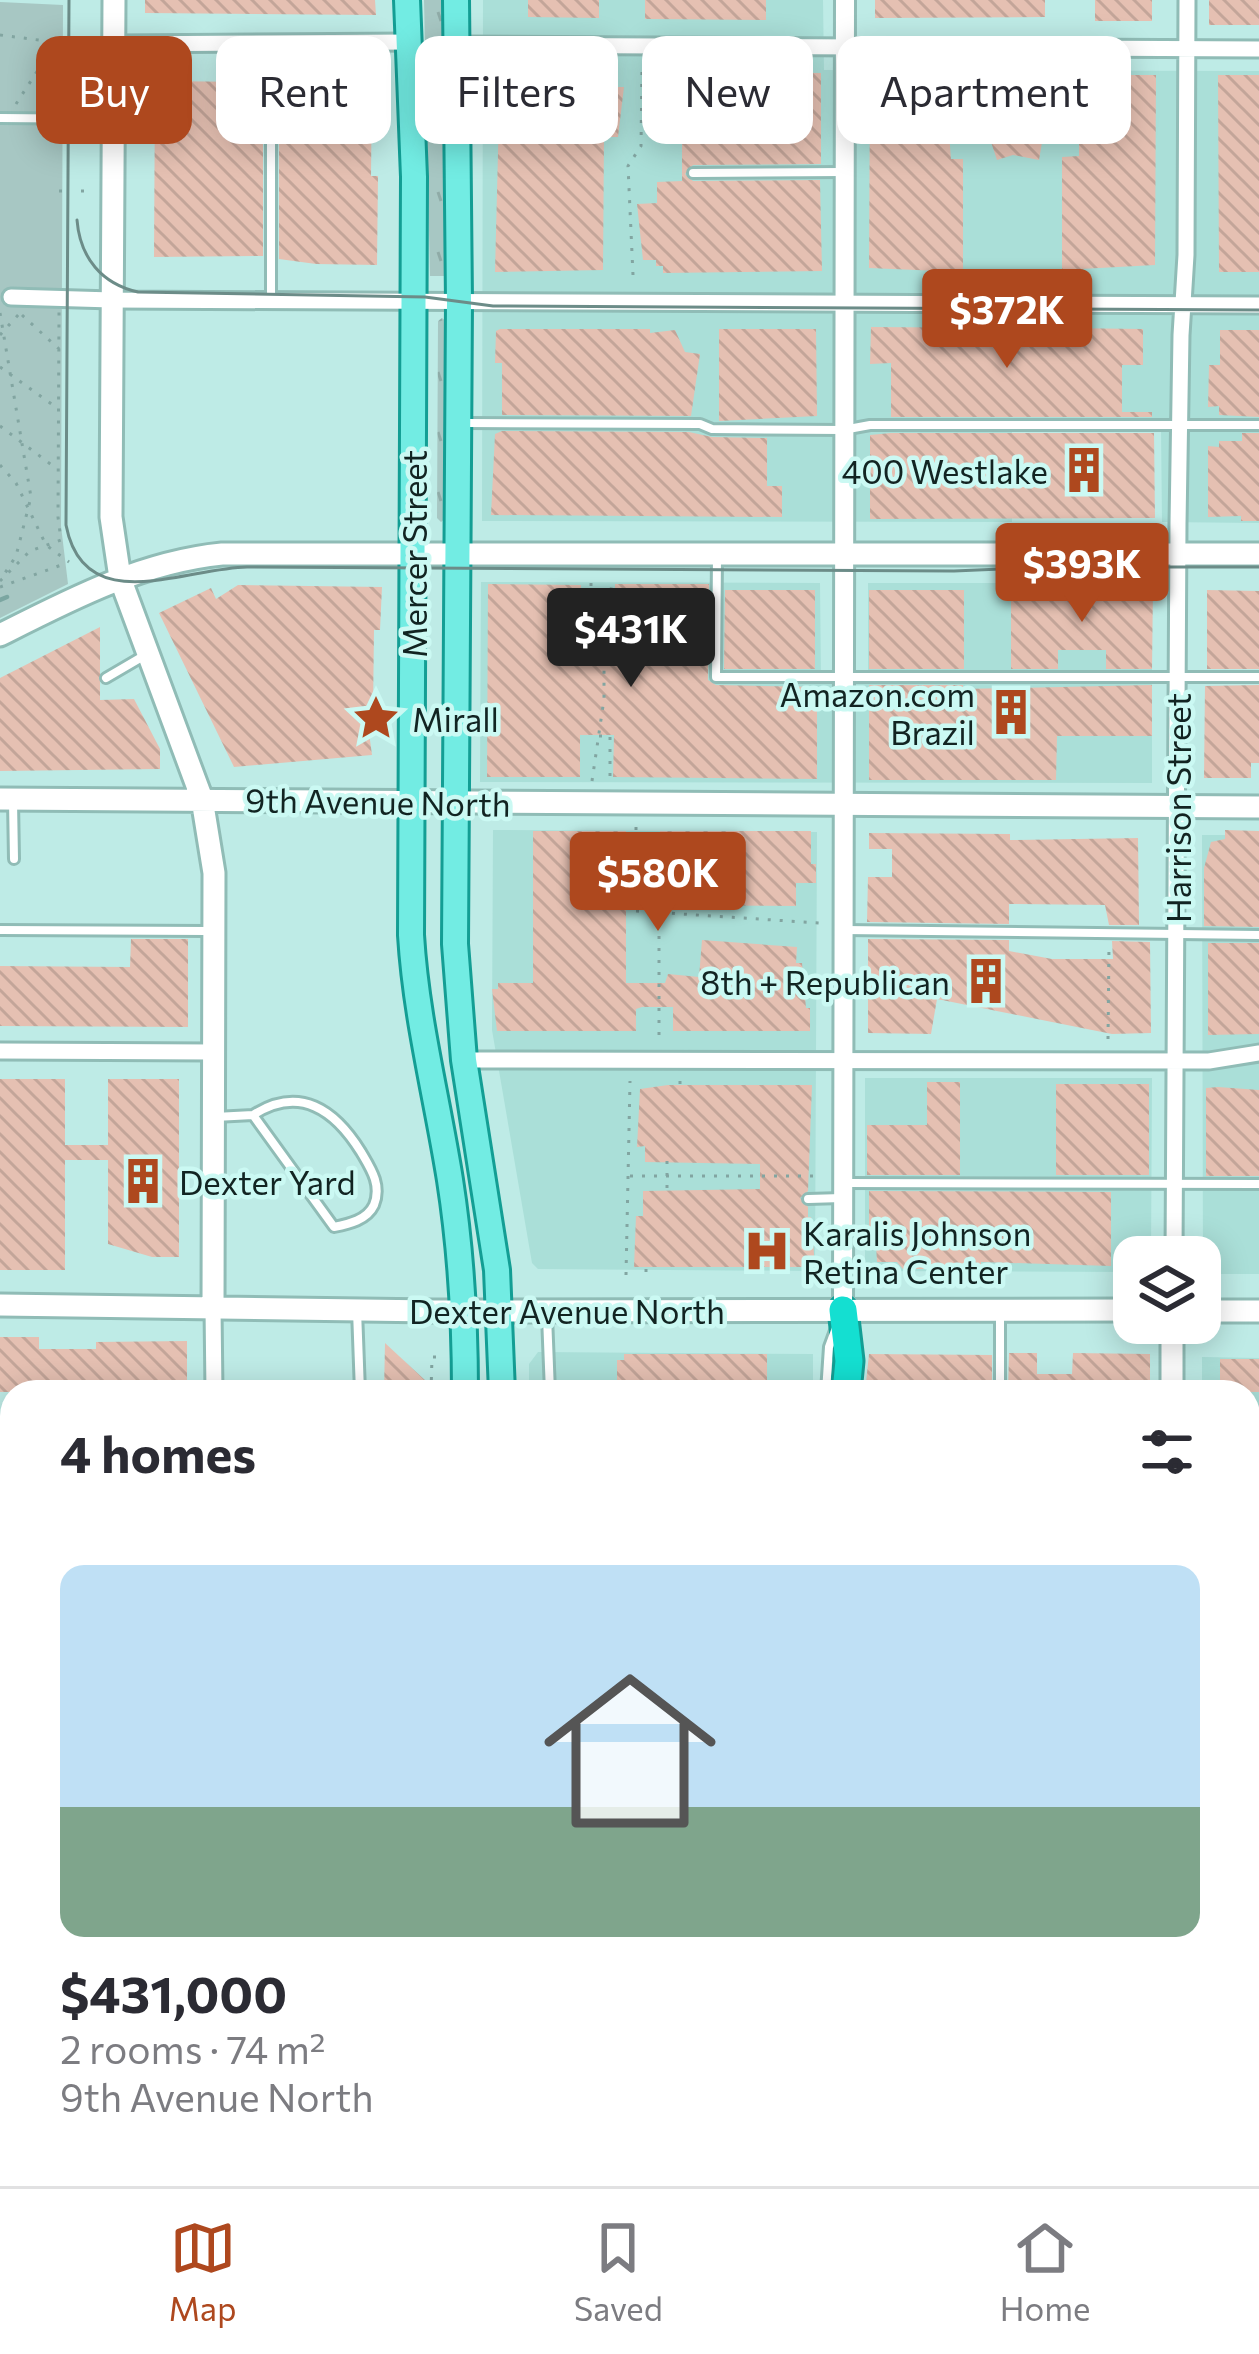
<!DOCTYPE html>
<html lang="en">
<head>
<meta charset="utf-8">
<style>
  body { margin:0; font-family:Commissioner,sans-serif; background:#f7f7f7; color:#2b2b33; height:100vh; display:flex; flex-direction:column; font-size:45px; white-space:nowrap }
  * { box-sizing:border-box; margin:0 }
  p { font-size:39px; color:#7c7c81 }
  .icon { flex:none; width:66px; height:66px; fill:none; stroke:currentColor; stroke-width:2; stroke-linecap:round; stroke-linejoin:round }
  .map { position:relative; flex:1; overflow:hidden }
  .drawer { position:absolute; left:0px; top:1380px; width:1260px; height:807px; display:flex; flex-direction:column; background:#fff; border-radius:36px 36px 0 0; box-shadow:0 6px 30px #0003 }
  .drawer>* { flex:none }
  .guide { position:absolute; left:36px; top:36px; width:1188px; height:108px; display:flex; gap:24px }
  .tools { position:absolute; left:1113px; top:1236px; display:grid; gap:24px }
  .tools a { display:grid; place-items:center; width:108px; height:108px; border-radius:24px; background:#fff; box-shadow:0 6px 30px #0003; font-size:60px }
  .price { position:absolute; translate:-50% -102px; padding:0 27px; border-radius:12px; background:#ae481e; color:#fff; font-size:39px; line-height:78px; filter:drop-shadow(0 3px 6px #0008) }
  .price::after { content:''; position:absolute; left:50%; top:72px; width:36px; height:27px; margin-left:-18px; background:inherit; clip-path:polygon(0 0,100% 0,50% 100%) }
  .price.selected { background:#222; color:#fff }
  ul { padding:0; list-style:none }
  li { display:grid; align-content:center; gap:24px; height:636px; padding:0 60px }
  li span { display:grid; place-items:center; height:372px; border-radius:24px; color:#555 }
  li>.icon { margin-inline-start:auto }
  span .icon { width:216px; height:216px; fill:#fffc; stroke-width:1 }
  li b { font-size:51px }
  h2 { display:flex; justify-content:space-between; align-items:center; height:144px; padding:0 60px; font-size:51px }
  .pill { padding:0 42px; border-radius:24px; background:#fff; box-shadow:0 6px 30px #0003; font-size:42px; line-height:108px }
  .pill.selected { background:#ae481e; color:#fff }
  .dock { display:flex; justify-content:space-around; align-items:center; height:168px; border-top:3px solid #e1e1e2; background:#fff; font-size:33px; color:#7c7c81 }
  .dock a { display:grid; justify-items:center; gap:6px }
  .dock .selected { color:#ae481e }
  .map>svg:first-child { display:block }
  .built { fill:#aadfd8 }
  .grass { fill:url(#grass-tufts) }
  .green { fill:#a7c7c3 }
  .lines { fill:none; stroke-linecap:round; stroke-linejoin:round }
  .stream { stroke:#7ba6a1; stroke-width:4.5 }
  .building { fill:url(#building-back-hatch) }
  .motorway-tunnel { stroke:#9cc3bf; stroke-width:27; stroke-dasharray:27 14; stroke-linecap:butt }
  .service-casing { stroke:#90bcb6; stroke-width:14 }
  .minor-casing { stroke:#90bcb6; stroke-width:21 }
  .tertiary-casing { stroke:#90bcb6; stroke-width:24 }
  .secondary-casing { stroke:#90bcb6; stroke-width:27 }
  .primary-casing { stroke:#139e94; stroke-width:30 }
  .trunk-casing { stroke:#139e94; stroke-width:30 }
  .motorway-casing { stroke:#139e94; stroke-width:33 }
  .path { stroke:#82a5a1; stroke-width:3; stroke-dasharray:3 9; stroke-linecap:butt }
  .service { stroke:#fff; stroke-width:8 }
  .minor { stroke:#fff; stroke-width:15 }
  .tertiary { stroke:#fff; stroke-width:18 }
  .secondary { stroke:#fff; stroke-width:21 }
  .primary { stroke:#72ece3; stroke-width:24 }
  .trunk { stroke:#43e6da; stroke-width:24 }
  .motorway { stroke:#14dfd1; stroke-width:27 }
  .tram { stroke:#6c8c88; stroke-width:3 }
  .labels { text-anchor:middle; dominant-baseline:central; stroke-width:9; stroke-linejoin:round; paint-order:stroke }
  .poi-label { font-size:33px; fill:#122422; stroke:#cbf9f3; text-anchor:end }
  .street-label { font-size:33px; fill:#122422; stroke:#cbf9f3 }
</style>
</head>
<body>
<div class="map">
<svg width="1259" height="2186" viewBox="0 0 1259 2186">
  <defs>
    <pattern id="grass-tufts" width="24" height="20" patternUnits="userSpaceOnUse" patternTransform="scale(3)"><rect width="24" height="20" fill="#a7c7c3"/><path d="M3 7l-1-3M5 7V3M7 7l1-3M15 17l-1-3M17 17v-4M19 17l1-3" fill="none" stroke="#8faba7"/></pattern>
    <pattern id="building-back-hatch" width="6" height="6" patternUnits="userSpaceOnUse" patternTransform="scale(3)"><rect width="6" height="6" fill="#e5c0b2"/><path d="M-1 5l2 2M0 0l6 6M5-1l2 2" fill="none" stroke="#c3a599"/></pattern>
  </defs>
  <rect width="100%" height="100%" fill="#beebe6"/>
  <!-- built -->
  <path class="built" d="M483,0H823L824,70L1259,71V523L1162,522L1161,427L1012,429V522L482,521Z
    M481,582L820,583L821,683H868V583H1152V783L480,782Z
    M493,830L817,832L815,1271L538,1269L532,1263L492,1030Z
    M1202,835H1259V1274H1203Z
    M865,1078H1152L1151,1257H1134V1272L865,1271Z
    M538,1352L813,1354V1392H529V1364Z
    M1202,1357L1259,1358V1532H1248V1392H1202Z
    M0,1940H12V2175H192V2186H0Z
    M525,2175H1142V2186H525Z"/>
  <!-- grass -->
  <path class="grass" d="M424,0H441L444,10L446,276H430Z
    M442,318L446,321V518L441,522L437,518L438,321Z"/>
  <!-- green -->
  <path class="green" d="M0,2L63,5L61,526L68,584L0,618Z"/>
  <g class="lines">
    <!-- stream -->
    <path class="stream" d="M0,600L7,597"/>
  </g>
  <!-- building -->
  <path class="building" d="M145,0H375L376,15L145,13Z
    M528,0H599V18L528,17Z
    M645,0H766V20L645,19Z
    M875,0H1045V17L875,18Z
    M1095,0H1152V21H1095Z
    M1209,0H1259V25H1209Z
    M283,71H318V76L372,77L371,176H378L377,265L316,264L279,259V144L272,136L263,144V256L154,257L155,81L262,82V108L271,113L278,106Z
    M496,72H590L589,77H603V87H624L618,137H604L603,270L495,272L499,113H496Z
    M727,72L821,73V164L693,165L685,174L693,181L820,180L822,271L663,273V266H656V260H643L637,204L657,203V182L682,181V76H726Z
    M870,74L906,75V83H966V74H1061V80H1121L1120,75H1156L1155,265L1062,270V157L1079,156V118L1047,113L1039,160L1013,155L997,160L986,127L949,133L951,159H963V272L869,268Z
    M1218,75H1259V272H1219Z
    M1062,324V328L1143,329V365H1122V412H1152V417H891V363L870,364L871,327L1035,328Z
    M500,329H650V333L675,330L685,352L700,354L691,416L502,415V363H495L496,331Z
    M719,329H816L817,416L719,421Z
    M1220,330H1259V417L1219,415V406L1208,407L1209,365H1220Z
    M502,431L689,432L712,437L767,438V486H782V517L491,515L495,434Z
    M891,433H1154L1155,518L870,519V435Z
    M1242,433H1259V521H1241V516L1208,517V446L1219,447V441H1242Z
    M488,584L581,585V611H615V584H709L708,680L716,685L817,687V779L613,777L614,735H580V777H487Z
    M238,585L382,587L380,630H374L373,710H366L372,755L234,767L159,613L211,588L216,599Z
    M1011,587H1153L1152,669H1106V650H1058V669H1011Z
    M725,590H815V669H724Z
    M869,590H964V669H869Z
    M1207,590L1259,591V669H1207Z
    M100,627V700L134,699L160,749V769L0,771V678Z
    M869,685H963V689L1152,685V736H1057L1056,780H869Z
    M1259,685V763H1251V778H1204L1205,686Z
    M1225,830L1259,831V927L1204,926V868L1211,842L1225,839Z
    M533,831H626V879H660V831H811V864H816V883H796V906L626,905V983H665L668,974L699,977L702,940L797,947L796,963H802L806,1008H810V1031H673V1007H642L636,1009V1031H497L492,989H498V983H533Z
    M869,833L1010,834V840L1138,838L1139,925H1109L1105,905L1009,904V924L867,922L868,877H892V849H869Z
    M131,939H188V1027L0,1026V966L130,967Z
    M868,939L1009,940V951L1052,959H1113L1112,941L1150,942L1151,1033L1112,1034L937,999L931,1034L868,1033Z
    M1208,943H1259V1034L1208,1035Z
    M0,1079H65V1145H108V1079H179V1257H152L108,1244V1160H65V1270H0Z
    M927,1082H960V1175H867V1125H927Z
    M1056,1084H1149V1175H1056Z
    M668,1085H812L808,1191L800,1198L808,1207V1217H811L815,1267H634L636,1216H643V1191L760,1189V1164L645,1162V1146L637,1147L640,1089Z
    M1218,1087L1259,1090V1176H1206V1088Z
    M869,1191L1111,1192V1266L981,1262V1267L975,1269H903L897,1262H877L875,1227H869Z
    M0,1337H39V1349H96V1342L187,1341V1392H0Z
    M385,1343L427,1382V1392H384Z
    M1009,1353H1037V1374H1072L1073,1353L1150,1354V1392H1008Z
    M624,1354H767V1392H617V1360H624Z
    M869,1354L992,1355V1392H865Z
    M1220,1359H1259V1392H1220Z"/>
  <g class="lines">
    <!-- motorway-tunnel -->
    <path class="motorway-tunnel" d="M1248,1733L1259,1739
      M1248,1777L1259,1778"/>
    <defs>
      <path id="service" d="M270,43V105
        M0,118L112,119
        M271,144V299
        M693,173L843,172
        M466,423L700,424L712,429L843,430L870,425H1259
        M717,555L716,677H1259
        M106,678L147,654
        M13,801L14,859
        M0,930L208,931
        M844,930L1259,935
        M215,1117L253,1115L334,1227C349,1224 367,1220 374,1205C382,1185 371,1169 361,1152C335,1110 300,1085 253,1115
        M847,1183L1259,1184
        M808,1199L842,1198
        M357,1310L360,1392
        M1000,1311V1392
        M547,1316L550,1392
        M826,1392L829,1347L836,1328
        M1248,1695H1259
        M0,1938H12
        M0,2012H12
        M150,2186V2175"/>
      <path id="minor" d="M114,44L410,42
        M456,45L1259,49
        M11,297L112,300L1259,305
        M0,1051L213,1052
        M464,1060L1209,1061L1259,1053
        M1174,1257L1178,524L1181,335L1186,255L1187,0
        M213,1308L214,1392
        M0,1814H12
        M1248,2073H1259"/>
      <path id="tertiary" d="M843,1310L845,0
        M0,2062H12
        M214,2186V2175"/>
      <path id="secondary" d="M114,0L111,517L120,578L202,799L214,873L213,1308
        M0,635C71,599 142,562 222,554H1259
        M0,799L1259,807
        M0,1305L433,1311L1134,1310
        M1200,1311H1259
        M1172,1392V1323
        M1248,1822H1259
        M1174,2186V2175"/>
      <path id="primary" d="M407,0L414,177L411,935C416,1018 437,1098 450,1180C461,1251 465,1321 465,1392
        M456,0L459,302L455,944L464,1060L497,1270L502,1392
        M1248,1561H1259
        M1248,1581L1259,1580
        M498,2175V2186
        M463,2186V2175"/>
      <path id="trunk" d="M0,1539L12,1540
        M0,1570L12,1571"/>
      <path id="motorway" d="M843,1310L849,1361L846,1392"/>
    </defs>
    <!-- service casing -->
    <use href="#service" class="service-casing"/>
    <!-- minor casing -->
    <use href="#minor" class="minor-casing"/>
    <!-- tertiary casing -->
    <use href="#tertiary" class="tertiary-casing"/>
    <!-- secondary casing -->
    <use href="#secondary" class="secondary-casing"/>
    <!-- primary casing -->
    <use href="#primary" class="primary-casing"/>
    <!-- trunk casing -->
    <use href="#trunk" class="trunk-casing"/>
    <!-- motorway casing -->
    <use href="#motorway" class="motorway-casing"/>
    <!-- path -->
    <path class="path" d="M0,35L54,42
      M957,69V74
      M1071,69V74
      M16,104L56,42L61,43
      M59,191H65
      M81,191H86
      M1006,272L1013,287
      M633,275L628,166L641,146L642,70
      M0,313L31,497L16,556L5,573
      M22,315L59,349
      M0,335L19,314
      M0,367L57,408
      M0,426L57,469
      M0,465L16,483L46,545L69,562
      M0,581L30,551L61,540L58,517L59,312
      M591,583V625H606
      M0,587L67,563
      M599,736H610V781
      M592,781L604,699V637L612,583
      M636,827V911L819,923
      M659,1035V912
      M1108,1039L1109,945
      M680,1081V1085
      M667,1161V1191
      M630,1176H818
      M646,1272V1267
      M626,1275L630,1081
      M431,1392L432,1357H438
      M1255,1621L1256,1643H1259
      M1248,1762L1259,1766"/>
    <!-- service -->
    <use href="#service" class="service"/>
    <!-- minor -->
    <use href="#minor" class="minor"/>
    <!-- tertiary -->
    <use href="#tertiary" class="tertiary"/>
    <!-- secondary -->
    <use href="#secondary" class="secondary"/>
    <!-- primary -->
    <use href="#primary" class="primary"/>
    <!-- trunk -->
    <use href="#trunk" class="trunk"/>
    <!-- motorway -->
    <use href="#motorway" class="motorway"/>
    <!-- tram -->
    <path class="tram" d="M69,0L66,525C84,619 184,568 247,567L954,571L1046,567H1259
      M77,220C80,258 102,284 138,292L425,297L493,306L1259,310"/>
  </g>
  <!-- icons -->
  <defs>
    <symbol id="building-bare" viewBox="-9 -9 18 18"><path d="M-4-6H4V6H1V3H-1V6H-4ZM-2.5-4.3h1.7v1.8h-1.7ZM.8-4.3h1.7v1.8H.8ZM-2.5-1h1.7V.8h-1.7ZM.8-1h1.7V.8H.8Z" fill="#ae481e" stroke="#cbf9f3" stroke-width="2.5" paint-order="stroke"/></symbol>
    <symbol id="sight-bare" viewBox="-9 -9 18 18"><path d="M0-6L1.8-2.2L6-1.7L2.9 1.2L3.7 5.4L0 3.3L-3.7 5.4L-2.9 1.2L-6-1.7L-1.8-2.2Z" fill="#ae481e" stroke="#cbf9f3" stroke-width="2.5" paint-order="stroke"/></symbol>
    <symbol id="hospital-bare" viewBox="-9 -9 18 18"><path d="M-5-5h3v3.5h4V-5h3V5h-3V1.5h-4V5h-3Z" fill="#ae481e" stroke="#cbf9f3" stroke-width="2.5" paint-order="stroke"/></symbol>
  </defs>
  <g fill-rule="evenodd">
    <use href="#building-bare" x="1051" y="437" width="66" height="66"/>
    <use href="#building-bare" x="978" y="679" width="66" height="66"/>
    <use href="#sight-bare" x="343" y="685" width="66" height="66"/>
    <use href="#building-bare" x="953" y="948" width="66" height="66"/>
    <use href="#building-bare" x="110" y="1148" width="66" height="66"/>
    <use href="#hospital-bare" x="734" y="1218" width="66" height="66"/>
  </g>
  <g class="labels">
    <!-- poi labels -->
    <g class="poi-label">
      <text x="1048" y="470">400 Westlake</text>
      <text x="975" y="693">Amazon.com<tspan x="975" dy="38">Brazil</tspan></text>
      <text x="412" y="718" text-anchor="start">Mirall</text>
      <text x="950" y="981">8th + Republican</text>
      <text x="179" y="1181" text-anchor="start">Dexter Yard</text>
      <text x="803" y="1232" text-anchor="start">Karalis Johnson<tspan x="803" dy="38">Retina Center</tspan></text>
    </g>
    <!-- street labels -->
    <g class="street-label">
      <text transform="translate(413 554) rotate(-90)">Mercer Street</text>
      <text transform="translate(378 801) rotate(1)">9th Avenue North</text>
      <text transform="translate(1177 808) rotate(-90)">Harrison Street</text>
      <text x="567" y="1310">Dexter Avenue North</text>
    </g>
  </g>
</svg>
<div class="tools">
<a><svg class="icon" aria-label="layers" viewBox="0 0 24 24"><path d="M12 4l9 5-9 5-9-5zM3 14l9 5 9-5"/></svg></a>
</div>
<b class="price" style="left:1007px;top:371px">$372K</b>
<b class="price" style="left:1082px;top:625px">$393K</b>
<b class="price selected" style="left:631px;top:690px">$431K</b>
<b class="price" style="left:658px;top:934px">$580K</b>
<div class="guide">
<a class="pill selected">Buy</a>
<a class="pill">Rent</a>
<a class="pill">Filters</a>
<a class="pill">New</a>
<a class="pill">Apartment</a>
</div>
<section class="drawer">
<h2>4 homes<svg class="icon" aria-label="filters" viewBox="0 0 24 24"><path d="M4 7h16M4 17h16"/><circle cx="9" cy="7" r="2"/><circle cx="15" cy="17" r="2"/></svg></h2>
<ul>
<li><span style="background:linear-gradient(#bfe0f5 65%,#7fa58c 0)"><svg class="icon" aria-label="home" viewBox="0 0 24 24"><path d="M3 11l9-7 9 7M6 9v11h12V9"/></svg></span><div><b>$431,000</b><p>2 rooms · 74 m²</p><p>9th Avenue North</p></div></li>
</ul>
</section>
</div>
<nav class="dock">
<a class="selected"><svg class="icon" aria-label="map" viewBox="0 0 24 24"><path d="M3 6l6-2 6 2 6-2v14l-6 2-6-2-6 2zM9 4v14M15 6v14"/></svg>Map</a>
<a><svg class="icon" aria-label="saved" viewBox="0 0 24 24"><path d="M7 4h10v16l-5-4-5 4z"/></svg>Saved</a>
<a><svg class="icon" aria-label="home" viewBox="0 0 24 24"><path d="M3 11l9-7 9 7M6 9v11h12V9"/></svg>Home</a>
</nav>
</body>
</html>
